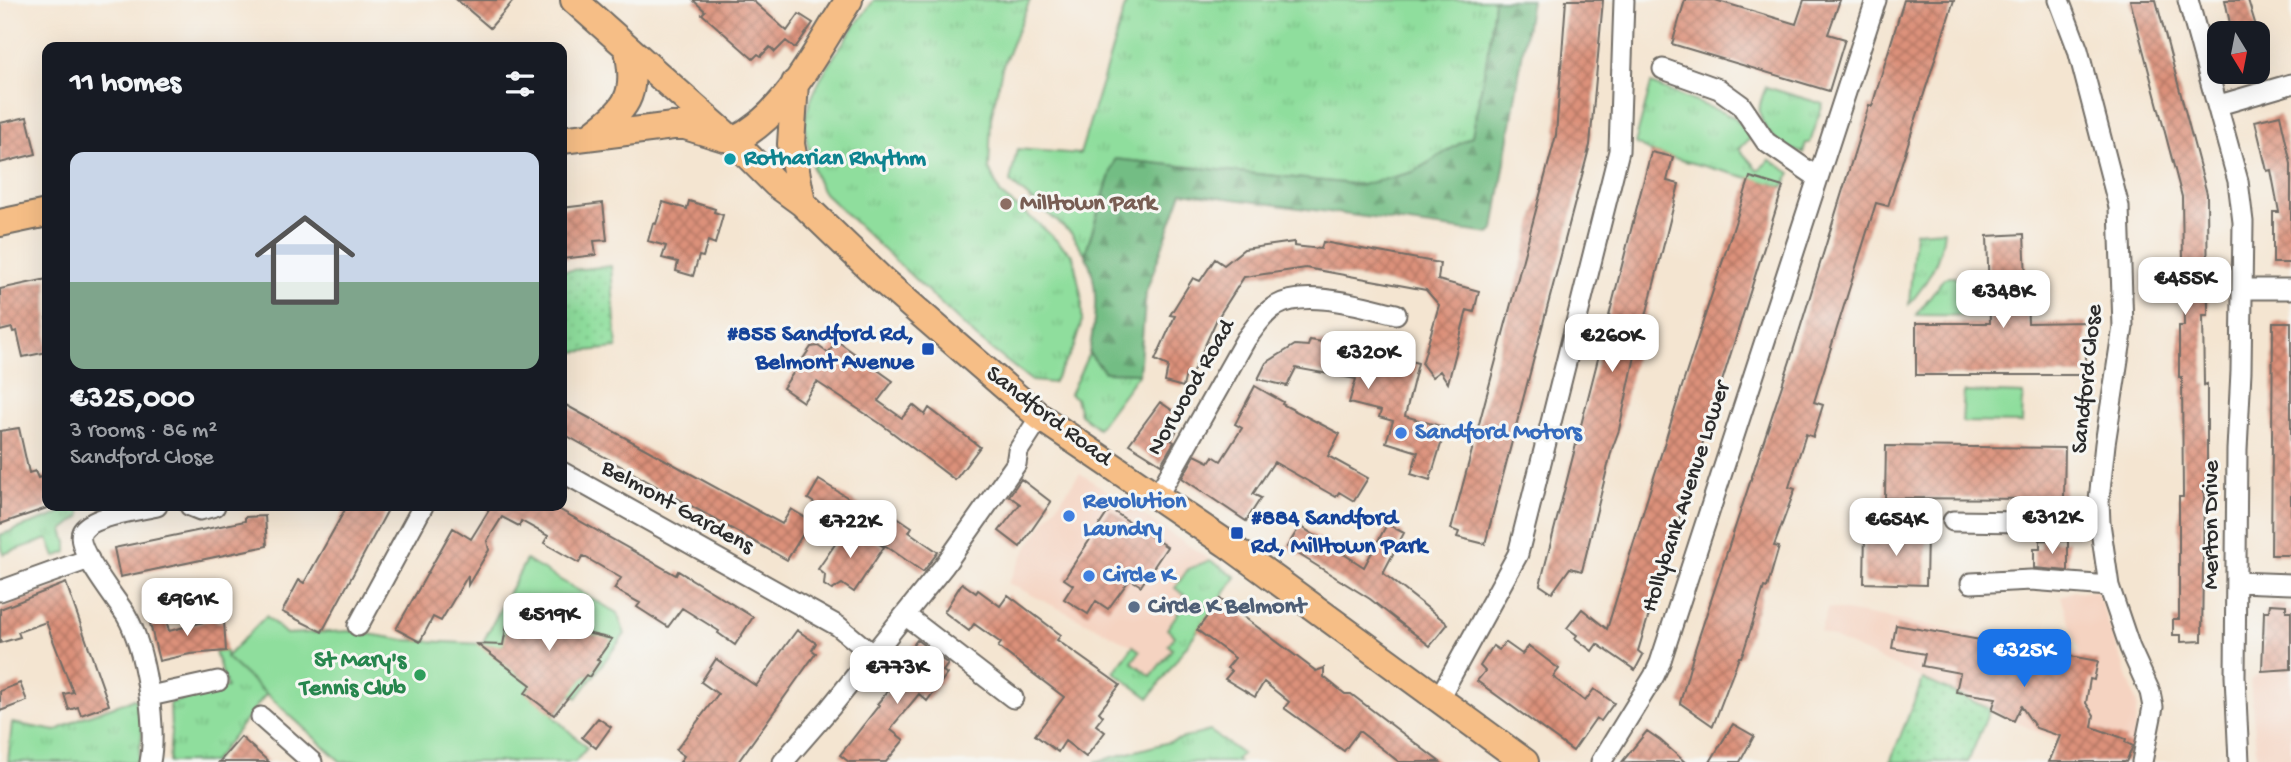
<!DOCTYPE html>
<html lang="en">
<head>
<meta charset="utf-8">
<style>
  body { margin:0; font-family:"Gochi Hand",sans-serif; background:#20242c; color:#f1f3f6; height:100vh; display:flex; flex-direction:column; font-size:26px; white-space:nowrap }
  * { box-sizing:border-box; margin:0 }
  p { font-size:23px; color:#9ea1a6 }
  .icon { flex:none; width:38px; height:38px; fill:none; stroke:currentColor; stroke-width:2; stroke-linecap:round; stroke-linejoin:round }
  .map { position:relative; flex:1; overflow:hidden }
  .drawer { position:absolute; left:42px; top:42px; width:525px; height:469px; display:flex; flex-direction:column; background:#171b24; border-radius:14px; box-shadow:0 7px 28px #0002 }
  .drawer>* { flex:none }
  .needle { width:46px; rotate:170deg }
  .fabs { position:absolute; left:2207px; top:21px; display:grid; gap:14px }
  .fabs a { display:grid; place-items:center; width:63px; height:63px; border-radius:14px; background:#171b24; box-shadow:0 7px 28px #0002; font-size:35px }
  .price { position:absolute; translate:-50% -60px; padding:0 16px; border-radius:14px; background:#fff; color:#222; font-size:23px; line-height:46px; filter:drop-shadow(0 2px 4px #0008) }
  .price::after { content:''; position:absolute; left:50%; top:42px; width:21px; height:16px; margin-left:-10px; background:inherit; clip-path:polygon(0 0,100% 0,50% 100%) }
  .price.selected { background:#1a73e8; color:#fff }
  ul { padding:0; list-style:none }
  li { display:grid; align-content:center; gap:14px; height:371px; padding:0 28px }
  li+li { border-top:2px solid #363941 }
  li span { display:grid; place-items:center; height:217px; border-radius:14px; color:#555 }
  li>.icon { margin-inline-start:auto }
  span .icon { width:126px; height:126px; fill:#fffc; stroke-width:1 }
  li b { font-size:30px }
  h2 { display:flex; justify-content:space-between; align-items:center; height:84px; padding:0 28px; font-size:30px }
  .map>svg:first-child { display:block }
  .built { fill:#f5d3c1 }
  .grass { fill:url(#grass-tufts); stroke:#5d8464; stroke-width:2 }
  .forest { fill:url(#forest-firs); stroke:#4f7458; stroke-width:2 }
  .park { fill:#8fde9d; stroke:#5d8464; stroke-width:2 }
  .garden { fill:url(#garden-dots); stroke:#5d8464; stroke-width:2 }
  .building { fill:url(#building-cross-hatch) }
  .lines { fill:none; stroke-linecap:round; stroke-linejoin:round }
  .minor-casing { stroke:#716c65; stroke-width:23 }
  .major-casing { stroke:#716c65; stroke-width:30 }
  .minor { stroke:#fff; stroke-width:19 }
  .major { stroke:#f6be86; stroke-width:26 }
  .culture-dot { fill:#0f9aa8; stroke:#f6f6f2; stroke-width:2.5 }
  .education-dot { fill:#8d6e63; stroke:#f6f6f2; stroke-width:2.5 }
  .transit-dot { fill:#1a4fb4; stroke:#f6f6f2; stroke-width:2.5 }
  .shop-dot { fill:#3f7fe0; stroke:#f6f6f2; stroke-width:2.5 }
  .service-dot { fill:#5c6f8a; stroke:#f6f6f2; stroke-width:2.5 }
  .leisure-dot { fill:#2e9e5b; stroke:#f6f6f2; stroke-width:2.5 }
  .labels { text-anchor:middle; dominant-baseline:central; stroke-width:6; stroke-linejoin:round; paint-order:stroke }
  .culture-label { font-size:24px; font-weight:bold; fill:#0d838f; stroke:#f6f6f2; text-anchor:start }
  .education-label { font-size:24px; font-weight:bold; fill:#785e54; stroke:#f6f6f2; text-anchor:start }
  .transit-label { font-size:24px; font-weight:bold; fill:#164399; stroke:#f6f6f2; text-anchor:end }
  .street-label { font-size:24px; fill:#2b2b2b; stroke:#f6f6f2 }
  .shop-label { font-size:24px; font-weight:bold; fill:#366cbe; stroke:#f6f6f2; text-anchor:start }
  .service-label { font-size:24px; font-weight:bold; fill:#4e5e75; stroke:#f6f6f2; text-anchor:start }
  .leisure-label { font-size:24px; font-weight:bold; fill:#27864d; stroke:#f6f6f2; text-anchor:end }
</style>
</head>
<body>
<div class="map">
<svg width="2291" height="762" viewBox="0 0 2291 762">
  <defs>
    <pattern id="grass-tufts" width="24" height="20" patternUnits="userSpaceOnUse" patternTransform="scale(1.75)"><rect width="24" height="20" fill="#8fde9d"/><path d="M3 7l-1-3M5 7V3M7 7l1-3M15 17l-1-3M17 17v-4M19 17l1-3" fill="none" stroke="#7cbf87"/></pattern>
    <pattern id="forest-firs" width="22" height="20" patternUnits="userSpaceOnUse" patternTransform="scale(1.75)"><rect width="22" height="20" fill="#73bd84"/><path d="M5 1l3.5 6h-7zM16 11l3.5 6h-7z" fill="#5f9a6c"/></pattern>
    <pattern id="garden-dots" width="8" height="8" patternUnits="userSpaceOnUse" patternTransform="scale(1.75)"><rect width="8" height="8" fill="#8fde9d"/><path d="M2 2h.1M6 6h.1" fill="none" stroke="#7cbf87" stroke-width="1.8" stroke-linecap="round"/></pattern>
    <pattern id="building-cross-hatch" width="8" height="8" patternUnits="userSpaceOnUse" patternTransform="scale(1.75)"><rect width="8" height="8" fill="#dc917a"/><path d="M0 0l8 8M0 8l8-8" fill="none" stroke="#b37764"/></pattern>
  </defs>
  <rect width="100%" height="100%" fill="#f6f6f2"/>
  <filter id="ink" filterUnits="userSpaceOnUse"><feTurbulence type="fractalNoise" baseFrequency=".0143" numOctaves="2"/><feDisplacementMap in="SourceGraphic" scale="14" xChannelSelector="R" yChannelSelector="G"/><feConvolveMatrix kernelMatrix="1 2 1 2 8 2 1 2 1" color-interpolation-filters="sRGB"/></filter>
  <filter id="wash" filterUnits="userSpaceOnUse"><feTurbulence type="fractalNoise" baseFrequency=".00686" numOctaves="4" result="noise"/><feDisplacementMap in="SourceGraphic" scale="28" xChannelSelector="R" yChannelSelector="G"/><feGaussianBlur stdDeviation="1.57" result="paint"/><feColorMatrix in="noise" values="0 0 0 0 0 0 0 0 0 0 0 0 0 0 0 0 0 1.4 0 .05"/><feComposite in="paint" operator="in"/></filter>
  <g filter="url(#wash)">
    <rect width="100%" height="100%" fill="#f4e5d1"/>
    <!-- built -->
    <path class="built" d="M1080,473L1236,577L1149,698L1114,672L1133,646L1008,583L1030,543Z
      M2074,591L2097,592L2137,703L2133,746L2127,762H2098L1990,709L1820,632L1828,608L2079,652L2061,596Z
      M2291,669V762H2257L2250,680L2262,671Z"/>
    <!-- grass -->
    <path class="grass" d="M874,0H1030L1002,68L991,118L989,169L1001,195L1039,224L1073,256L1082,299V320L1074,347L1053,383L1032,381L977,338L824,193C816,182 813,172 811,159C807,143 803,127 807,111C818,74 851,31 874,0Z
      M1127,0H1494L1490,42L1472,136L1413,172L1362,185L1115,159L1085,254L1071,233L1010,182L1017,149L1080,154Z
      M1651,84L1734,117L1751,138L1739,149L1758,170L1770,160L1791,173L1783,187L1651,152L1635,143Z
      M1766,87L1823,104L1810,143H1806L1803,153C1784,149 1764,134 1760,114C1758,105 1763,95 1766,87Z
      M1944,230C1942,257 1927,284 1909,304L1915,232Z
      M1949,277H1955L1962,289H1974L1977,302L2005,304L2006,316L1916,315L1944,278Z
      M1089,353L1105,372L1139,373L1098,428L1080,414L1076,398L1070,394Z
      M70,506H79L81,516L63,530L67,543V552L55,557L48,539L3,554L0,535L54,516Z
      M1210,560L1236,577L1149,698L1114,672L1133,646L1140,651L1132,662L1151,676L1172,649L1168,645L1175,636L1167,629L1188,598L1175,588L1188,569Z
      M226,651V657L266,694L213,762H169L171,731L170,703L227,687L215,652Z
      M134,699L141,705L142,735L138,762H8L12,723L56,731L81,718Z
      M1210,731L1242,754L1236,759L1239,762H1095Z"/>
    <!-- forest -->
    <path class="forest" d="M1494,0H1531L1494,230L1490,234L1182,192L1146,292L1139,373L1105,372L1089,353C1095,320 1101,285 1085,254L1115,159L1362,185L1413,172L1472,136L1490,42Z"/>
    <!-- park -->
    <path class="park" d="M1964,392L2023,394L2022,423L1962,422Z
      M526,560L617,613L625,634L577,698L571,694L553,716L587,748L575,762H341L226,657L266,616L286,634L350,631L405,640L482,644Z"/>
    <!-- garden -->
    <path class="garden" d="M611,266L617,348L564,353L562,271Z
      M1923,679L1990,709L1968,762H1890Z"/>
    <g id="blocks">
      <!-- building -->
      <path class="building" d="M457,0H514L490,28Z
        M693,0H752L787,31L799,14L813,23L795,48L786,41L775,52L770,47L761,56L758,54L753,59L702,14L705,11Z
        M1566,0H1603L1590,145L1485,544L1457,537L1459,532L1451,529L1556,135Z
        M1685,0H1715L1796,24L1804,0H1840L1828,34L1845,39L1829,91L1672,44Z
        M1904,0H1954L1888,206L1876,203L1814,402L1823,405L1813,437L1806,434L1789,487L1795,489L1774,546L1779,547L1767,588L1764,587L1744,650L1741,657H1739L1713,726L1680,703L1695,649L1790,361L1869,105L1872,106Z
        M2130,0H2156L2207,194L2208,315H2203L2204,385L2207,384V490H2204L2202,641L2181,642V635H2173V619H2179V497H2183L2182,377H2179V326H2184L2182,197Z
        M2225,0H2248L2258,33H2232Z
        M2280,115L2291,164V263H2273V212H2279L2271,170L2267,171L2255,121Z
        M27,117L36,154L0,163V123Z
        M1651,152L1673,157L1667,181L1679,184L1644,324H1642L1619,430L1612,449L1582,571L1570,568L1552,593L1540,585Z
        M1750,177L1783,187L1650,611L1638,651L1643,655L1635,670L1597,644L1592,651L1575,638L1577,635L1567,628L1582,609L1607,629L1684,380Z
        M689,201L715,209L714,212L723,215L715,244L708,241L703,257L699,256L693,276L676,271L678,262L662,258L666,246L648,241L653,223L656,224L663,202L687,209Z
        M603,203L607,240L594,241L596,255L562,259V242H564L562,208Z
        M2024,234L2028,323L2086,322V375H1916V323H1990L1987,236Z
        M1294,242V246L1321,249L1323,242L1440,263L1438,280L1479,291L1474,312L1467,310L1448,383L1440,371L1432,377L1422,364L1439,305L1426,290L1306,268L1244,277L1217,319L1191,376L1186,374L1183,387L1165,382L1168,366L1155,360L1175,316L1170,315L1193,278L1200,281L1215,259L1224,265L1244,249Z
        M47,279V352L23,357L17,331L13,332L12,328L0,331V289Z
        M2273,322H2291V555H2271Z
        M1310,340L1364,349L1418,363L1405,416L1446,428L1430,480L1411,474L1418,452L1386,442L1393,421L1379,417L1381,411L1349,403L1356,379L1296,368L1287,386L1258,379L1266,363L1295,345L1308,346Z
        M837,341L893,381L878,401L902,418L913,405L925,415L929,408L980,447L955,480L881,424L817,382L803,402L783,388L811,347L818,346L828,353Z
        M1255,386L1283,402L1282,404L1340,434L1328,456L1368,478L1354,501L1339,492L1336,497L1274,462L1253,494L1261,498L1246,521L1182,478L1195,455L1209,462L1213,456L1221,461L1242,428L1235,424Z
        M1160,402L1182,417L1172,430L1176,432L1171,440L1174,442L1161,464L1129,444Z
        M562,403L782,524L791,509L811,521L787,560L562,433Z
        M19,428L29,473L35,471L38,478L47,475V508L0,524V431Z
        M1886,446L2065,448L2064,499L1885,498Z
        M1021,479L1051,502L1020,547L999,531L1020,504L1009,496Z
        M819,480L860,505L851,521H844L808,499Z
        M347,506H390L322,632L282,612L299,580L304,583Z
        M483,506H553L676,575L678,571L753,617L735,645L718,633L719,631L682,608L668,627L637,607L640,603L614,589L621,578L583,556L579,563L544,543L548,536L521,521L519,526L502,517L487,541L489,550L468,585V575L467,577L441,621L433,617L420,642L396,629L453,528L471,539L489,510Z
        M1110,509L1167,547L1141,586L1130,579L1108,609L1096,601L1088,614L1064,599L1073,585L1064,579Z
        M891,513L912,527L909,532L938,552L923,572L876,539Z
        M265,516L267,546L120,577L114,548L245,521V517Z
        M849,524L884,547L854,592L842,584L832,590L824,585L825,575L818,569Z
        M1387,524L1404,533L1383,573L1448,624L1430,646L1370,599L1287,547L1300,526L1364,567Z
        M1865,532L1927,533L1926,585L1864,583Z
        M2040,540L2068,541V571L2034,568V549H2040Z
        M66,583L109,705L81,715L78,707L69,710L64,694L73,692L46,622L18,632L20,637L0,643V609Z
        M962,583L976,593L978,590L1000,606L1008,595L1061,635L1057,640L1120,685L1099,712L1103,716L1096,725L1105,732L1086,757L1065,741L1058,752L1035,735L1064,697L998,647L1001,643L974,624L969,631L944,612Z
        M1220,599L1316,671L1324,668V677L1345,694H1351L1440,762H1399L1359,731L1344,751L1284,708L1289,702L1264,682L1255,697L1225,679L1232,671L1227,668L1235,658L1197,630Z
        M554,600L579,602L565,628L612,639L597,660L600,661L589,677L586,675L554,715L525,693L531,685L477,644L503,645L509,612L530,616L541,605Z
        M2270,604L2286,605V611H2291V669L2262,671L2264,611H2269Z
        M165,615L169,631L215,619V622L224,621L226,651L190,654L159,661L149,619Z
        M1896,625L2098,661L2094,680L2090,679L2086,703L2094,715L2092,727L2126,739L2125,742L2133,746L2126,762H2049L2060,736L2036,728L2021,706L2014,721L1992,710L1996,698L1956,692L1960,673L1922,666L1925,654L1892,648Z
        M797,630L816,643L812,650L816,653L738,762H680L684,756L676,750L718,694L701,682L716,659L756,686Z
        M917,640L948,664L943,671L947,674L927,701L919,694L895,723L891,730L904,740L886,762H849L840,755L879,705L877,704L898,679L895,677L902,668L898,665Z
        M1505,642L1522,654L1529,646L1559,669L1553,677L1585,701L1594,689L1614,703L1601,721L1596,718L1573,751L1477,681L1485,671L1480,666L1493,646L1499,650Z
        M20,683L27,701L0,711V691Z
        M598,718L611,727L596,748L582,737Z
        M1733,724L1754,736L1740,762H1710Z
        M1647,731L1660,740L1685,762H1622Z
        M241,737L269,762H219Z"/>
    </g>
  </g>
  <g filter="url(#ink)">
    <use href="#blocks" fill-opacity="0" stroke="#716c65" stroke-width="2"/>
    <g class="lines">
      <defs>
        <path id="minor" d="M2059,0L2078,50L2119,207L2123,327L2105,444L2099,500L2100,523L2109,586L2130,648L2150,692L2153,707L2142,762
          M2188,0L2238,181L2243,222L2241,371L2237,450L2235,676L2239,762
          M1663,69L1719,89L1741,105L1766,142L1817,177
          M2219,105L2291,84
          M2243,289H2291
          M562,472L838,626L873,655
          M1157,497L1246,339C1255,328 1263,313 1276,306C1306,288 1365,307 1396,314
          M190,506L200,510L215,506
          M1953,521L2100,523
          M2236,582L2291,584
          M1971,583L2031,580L2109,586
          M0,591L89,559
          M905,615L1013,698
          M358,626L423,506
          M150,696L218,681
          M1439,698L1518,554L1619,151L1624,0
          M261,717L312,762
          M150,762C157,726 145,647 126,615C117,600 74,548 82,532C90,516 139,510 157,506
          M783,762L830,708L944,566L1016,464L1018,451L1040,417
          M1601,762L1654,676L1660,663L1876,0"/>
        <path id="major" d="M574,0L733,141L776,184L802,203L882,280L1040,417L1227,544L1525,762
          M795,83L791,144L802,203
          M590,136C627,108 638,97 628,50
          M562,140L673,126H685L724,138
          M733,141C788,114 816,49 849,0
          M0,223L47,213"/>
      </defs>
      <!-- minor casing -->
      <use href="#minor" class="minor-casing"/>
      <!-- major casing -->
      <use href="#major" class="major-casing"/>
      <!-- minor -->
      <use href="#minor" class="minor"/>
      <!-- major -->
      <use href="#major" class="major"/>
    </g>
  </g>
  <!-- markers -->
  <circle class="culture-dot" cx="730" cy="159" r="7"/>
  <circle class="education-dot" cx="1006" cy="204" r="7"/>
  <g class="transit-dot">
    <rect x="921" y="342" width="14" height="14" rx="3.5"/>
    <rect x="1230" y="526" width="14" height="14" rx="3.5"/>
  </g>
  <g class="shop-dot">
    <circle cx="1401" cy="433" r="7"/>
    <circle cx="1069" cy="516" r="7"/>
    <circle cx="1089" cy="576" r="7"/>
  </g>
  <circle class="service-dot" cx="1134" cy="607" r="7"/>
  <circle class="leisure-dot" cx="420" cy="675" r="7"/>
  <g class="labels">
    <!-- culture labels -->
    <g class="culture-label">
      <text x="744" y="159">Rotharian Rhythm</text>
    </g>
    <!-- education labels -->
    <g class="education-label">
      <text x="1020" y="204">Milltown Park</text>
    </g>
    <!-- transit labels -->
    <g class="transit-label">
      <text x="914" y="335">#855 Sandford Rd,<tspan x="914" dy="28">Belmont Avenue</tspan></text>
      <text x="1251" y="519" text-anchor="start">#884 Sandford<tspan x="1251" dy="28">Rd, Milltown Park</tspan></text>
    </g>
    <!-- street labels -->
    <g class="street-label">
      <text transform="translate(2088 379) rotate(-84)">Sandford Close</text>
      <text transform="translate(1192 388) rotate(-60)">Norwood Road</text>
      <text transform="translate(1048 417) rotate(37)">Sandford Road</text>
      <text transform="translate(1687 497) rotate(-72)">Hollybank Avenue Lower</text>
      <text transform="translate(677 508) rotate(29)">Belmont Gardens</text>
      <text transform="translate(2212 525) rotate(-90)">Merton Drive</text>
    </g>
    <!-- shop labels -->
    <g class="shop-label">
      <text x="1415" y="433">Sandford Motors</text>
      <text x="1083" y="502">Revolution<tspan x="1083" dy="28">Laundry</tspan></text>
      <text x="1103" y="576">Circle K</text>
    </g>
    <!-- service labels -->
    <g class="service-label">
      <text x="1148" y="607">Circle K Belmont</text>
    </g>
    <!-- leisure labels -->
    <g class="leisure-label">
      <text x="406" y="661">St Mary's<tspan x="406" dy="28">Tennis Club</tspan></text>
    </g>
  </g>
</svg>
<div class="fabs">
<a><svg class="needle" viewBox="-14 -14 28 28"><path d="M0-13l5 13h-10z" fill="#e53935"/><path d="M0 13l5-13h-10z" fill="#9ea1a6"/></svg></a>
</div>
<b class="price" style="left:2185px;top:317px">€455K</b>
<b class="price" style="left:2003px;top:330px">€348K</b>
<b class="price" style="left:1612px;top:374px">€260K</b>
<b class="price" style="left:1368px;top:391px">€320K</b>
<b class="price" style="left:2052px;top:556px">€312K</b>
<b class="price" style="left:1896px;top:558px">€654K</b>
<b class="price" style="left:850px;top:560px">€722K</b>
<b class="price" style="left:187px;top:638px">€961K</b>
<b class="price" style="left:549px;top:653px">€519K</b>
<b class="price selected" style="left:2024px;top:689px">€325K</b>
<b class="price" style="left:897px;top:706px">€773K</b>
<section class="drawer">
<h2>11 homes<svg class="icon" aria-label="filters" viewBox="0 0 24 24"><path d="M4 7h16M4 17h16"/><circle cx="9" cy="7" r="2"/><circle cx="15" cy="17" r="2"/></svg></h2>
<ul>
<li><span style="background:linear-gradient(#c9d6e8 60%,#7fa58c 0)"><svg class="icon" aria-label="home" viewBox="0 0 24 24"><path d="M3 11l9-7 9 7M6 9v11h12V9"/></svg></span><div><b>€325,000</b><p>3 rooms · 86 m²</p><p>Sandford Close</p></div></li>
</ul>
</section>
</div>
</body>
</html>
